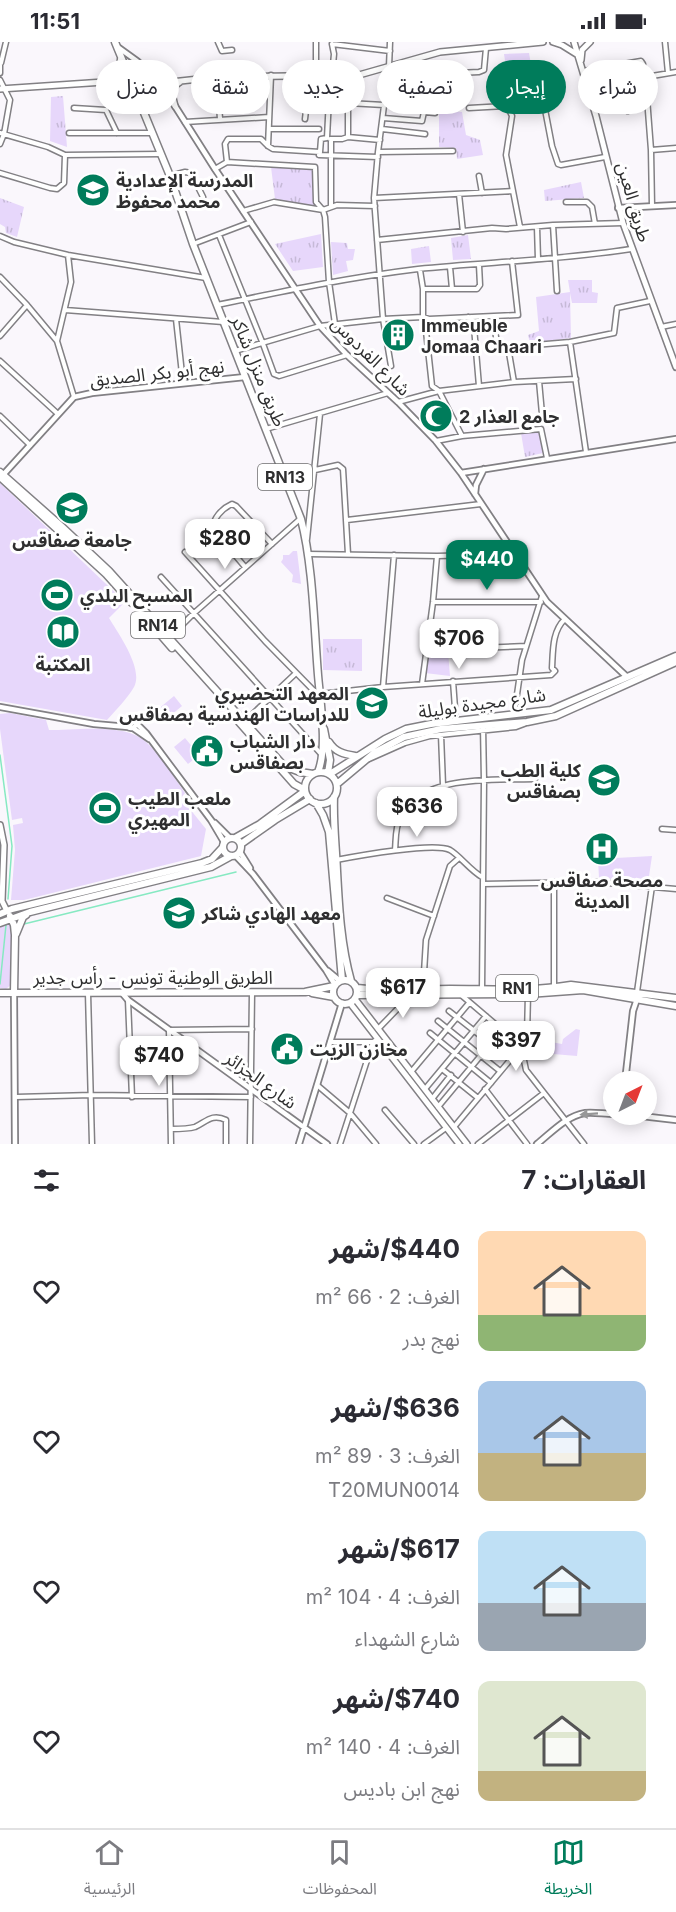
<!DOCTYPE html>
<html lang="ar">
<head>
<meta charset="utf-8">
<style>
  body { margin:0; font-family:Inter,"Noto Sans Arabic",sans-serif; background:#f2f2f3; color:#2b2b33; direction:rtl; height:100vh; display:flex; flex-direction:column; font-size:22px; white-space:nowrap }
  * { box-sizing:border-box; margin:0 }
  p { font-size:20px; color:#7c7c81 }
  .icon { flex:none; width:33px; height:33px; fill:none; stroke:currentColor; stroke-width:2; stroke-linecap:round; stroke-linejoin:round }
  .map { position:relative; height:1102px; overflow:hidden; direction:ltr }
  .panel { display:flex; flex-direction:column; background:#fff; flex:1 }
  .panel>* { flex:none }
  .banner { position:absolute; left:18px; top:18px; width:640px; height:54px; direction:rtl; display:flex; gap:12px }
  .needle { width:39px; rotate:42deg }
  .controls { position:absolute; left:603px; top:1029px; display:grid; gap:12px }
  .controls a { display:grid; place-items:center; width:54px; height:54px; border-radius:50%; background:#fff; box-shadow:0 3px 15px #0003; font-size:30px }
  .price { position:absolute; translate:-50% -51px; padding:0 14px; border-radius:12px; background:#fff; color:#222; font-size:20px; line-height:39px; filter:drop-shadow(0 2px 3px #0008) }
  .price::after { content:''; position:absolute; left:50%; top:36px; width:18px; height:14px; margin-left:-9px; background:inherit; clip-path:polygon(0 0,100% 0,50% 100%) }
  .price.active { background:#007c5b; color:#fff }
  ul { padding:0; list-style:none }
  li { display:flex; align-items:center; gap:18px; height:150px; padding:0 30px }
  li span { display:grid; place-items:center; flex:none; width:168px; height:120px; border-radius:12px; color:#555 }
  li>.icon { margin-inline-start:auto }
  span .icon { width:72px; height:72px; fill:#fffc; stroke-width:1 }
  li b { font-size:26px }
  h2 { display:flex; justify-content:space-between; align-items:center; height:72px; padding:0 30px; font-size:26px }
  .chip { padding:0 21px; border-radius:27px; background:#fff; box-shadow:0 3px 15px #0003; font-size:21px; line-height:54px }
  .chip.active { background:#007c5b; color:#fff }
  .status { display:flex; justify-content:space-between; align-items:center; height:42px; padding:0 30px; background:#fff; direction:ltr }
  .status svg { height:16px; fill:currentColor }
  .tabs { display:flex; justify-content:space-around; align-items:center; height:84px; border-top:2px solid #e1e1e2; background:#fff; font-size:16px; color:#7c7c81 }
  .tabs a { display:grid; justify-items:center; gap:3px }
  .tabs .active { color:#007c5b }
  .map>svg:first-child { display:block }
  .grass { fill:url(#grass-tufts) }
  .green { fill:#e7d7fb }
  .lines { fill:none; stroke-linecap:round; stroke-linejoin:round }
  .stream { stroke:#86e9c2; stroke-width:1.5 }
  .minor-casing { stroke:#828084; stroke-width:7 }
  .tertiary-casing { stroke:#828084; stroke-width:8 }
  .secondary-casing { stroke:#828084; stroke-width:8 }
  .primary-casing { stroke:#828084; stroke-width:9 }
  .minor { stroke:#fff; stroke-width:4 }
  .tertiary { stroke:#fff; stroke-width:4.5 }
  .secondary { stroke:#fff; stroke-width:5 }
  .primary { stroke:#fff; stroke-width:6 }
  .oneway { fill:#979798 }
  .labels { text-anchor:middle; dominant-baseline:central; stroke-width:6; stroke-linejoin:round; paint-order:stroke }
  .shield { fill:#fff; stroke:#6d6d6e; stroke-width:1.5 }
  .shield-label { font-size:16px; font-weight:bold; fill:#2f2f30 }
  .poi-label { font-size:18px; font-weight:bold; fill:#2f2f30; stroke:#fff; text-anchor:start }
  .street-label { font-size:18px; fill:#2f2f30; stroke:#fff }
</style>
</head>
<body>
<div class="status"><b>11:51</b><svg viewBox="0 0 49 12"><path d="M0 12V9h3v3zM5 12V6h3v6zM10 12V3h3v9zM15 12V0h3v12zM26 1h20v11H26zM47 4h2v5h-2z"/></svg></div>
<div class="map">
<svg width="676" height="1102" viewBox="0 0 676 1102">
  <defs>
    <pattern id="grass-tufts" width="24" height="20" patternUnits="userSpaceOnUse" patternTransform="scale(1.5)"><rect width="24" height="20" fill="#e7d7fb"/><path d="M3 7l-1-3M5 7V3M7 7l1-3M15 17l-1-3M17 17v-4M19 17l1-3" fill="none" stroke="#c6b9d7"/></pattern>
  </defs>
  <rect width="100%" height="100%" fill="#faf7fc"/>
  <!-- grass -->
  <path class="grass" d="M529,11L533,34L529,36L531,43L509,46L504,12Z
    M63,54L67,105L50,99L51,55Z
    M439,68L462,70L466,93L480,98L483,113L457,117L456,106L439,105Z
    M271,125L313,127L314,164L275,157Z
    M581,140L584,156L545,159L544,148Z
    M0,156L24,165L17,195L6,191L5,185L0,182Z
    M321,192L323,225L293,229L275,202Z
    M468,193L471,217L453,218L451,196Z
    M331,200L347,201L348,207H355L353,218L346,219L348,229L333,233Z
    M429,204L431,220L412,222L411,207Z
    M568,238H592V250L598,251L597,261H572L570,251L571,296L530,301L528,293L539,289L536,255L570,250Z
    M539,389L543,411L525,415L521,391Z
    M323,597H362V629L323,628Z
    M448,610L450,634L425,631L428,611Z"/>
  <!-- green -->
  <path class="green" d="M0,441L125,560L109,576C118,591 144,627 134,645C127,657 116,668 107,678L0,659Z
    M293,509H297L301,542L292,540L293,533L281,520L283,517V513H289Z
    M174,654L182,664L165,678L157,668Z
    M10,671L46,678L49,688C75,688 125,681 145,699C161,713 173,734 185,751L181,756L206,787L201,814L24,858H11L15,808L13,783L23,781L22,776L12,778L0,687V672Z
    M185,696L199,713L188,722L174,705Z
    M652,814L648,841L599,836L598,817Z
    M10,882L12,897V942L6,947L0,946V883Z
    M576,987L580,988L577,1014L553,1012L550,1008L551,1000L562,1002L563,997Z"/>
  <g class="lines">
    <!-- stream -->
    <path class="stream" d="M0,713L12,804L8,857
      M24,882L236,830
      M0,942L6,883"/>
    <defs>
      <path id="minor" d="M218,0L222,9L232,8
        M316,0V34
        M390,0L389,25L378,110L374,156L383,277L391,324
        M665,0L668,31
        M332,2L390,9
        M1,21L6,0
        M584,29L641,19L643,22L642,35L623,42L628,69
        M0,31V21
        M458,31L479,30L484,28L486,6
        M332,33L334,12L332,2
        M348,34L346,59L348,61V95
        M217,35L220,77
        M0,38L10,58L4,92L0,102
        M387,40L419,43
        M543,57L552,104L558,122L561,123L605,115
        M348,61L384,63
        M74,66L106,68L117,91
        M469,66L505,64L508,65L512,74L506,113L520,185
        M383,76L422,79L424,70L435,71V61
        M305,77L310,34
        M185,80L269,75
        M269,87H319
        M382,87L425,92
        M0,91L48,105L65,113L161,112
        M69,91H152
        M330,97H342L348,95L380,98
        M268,104L271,33
        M651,108L676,106
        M320,110L319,113L378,115
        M378,110L453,109
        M227,120L225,102L228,97H261L268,104L273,107L320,110L321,97L327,96L329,56L346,59
        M215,127L227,120L315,125L316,160L323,168L325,175L329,240L335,282
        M0,131L50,146L57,147L64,141L65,113
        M170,134L185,130L191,131L203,155
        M479,134L482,151
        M459,152L463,190
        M374,156L513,149
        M566,160H587L592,165L595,182
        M652,164L651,108L646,43L652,34L676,30
        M331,165V97
        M243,169L274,160L323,168L337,163L375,164
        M553,183L557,249
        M537,185L538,217
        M219,193L263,302L274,332L279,334L347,313
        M0,194L14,200L68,213L206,236
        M377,198L492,186L506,187L553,183L623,181
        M193,202L251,180
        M450,225L452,247
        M420,228L423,247V275L425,280L432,344L439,349L462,394
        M0,235L27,263L57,299L74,355
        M423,247H477L480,243L479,223
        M217,263C284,249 351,235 418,227C489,220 561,218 631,207
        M65,268L223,280
        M468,275L474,285L479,344
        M176,277L183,341
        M474,285L495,288L497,302L500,306L570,300
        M661,285L676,282
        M0,294L27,263
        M57,299L71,240L68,213
        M508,305L514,340
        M235,309L320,284L383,277L423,275L429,277L518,273L512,219
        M0,319L58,372
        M539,339L542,372
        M398,360L439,349L514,340L576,337
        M0,374L30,403
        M266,387L388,351
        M436,399L462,394L541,387L547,416
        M586,410L570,300L614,291L617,266L650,259
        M315,428L338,423L343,427L348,512
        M347,478L481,462
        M307,497L320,372
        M185,510L265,599L320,655
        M308,512L437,514L515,512
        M245,525L214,488C211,477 223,466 232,462L236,464L272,502
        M161,535L321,712
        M433,560H541
        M168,597L193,572L300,477
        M426,608L526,604
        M453,639L456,680
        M422,642L433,560L437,514
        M383,645L394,513
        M320,652L383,645L551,633L555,629L552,626C553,609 552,589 565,577
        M514,673L522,618L542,554
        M243,681L295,632
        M441,693L443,743
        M369,717L405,701L430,694L516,685L524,682
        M662,787L676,788
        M395,808C396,798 395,786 400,776C419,732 495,738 535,737
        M336,818C357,814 434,800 450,808C459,813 470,828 482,835
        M554,840V945
        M483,842L596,840L676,847
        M387,856L434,874
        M423,947L426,898L450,824L459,816
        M482,947L484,739L483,684
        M637,950L652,844
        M88,951L92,1102
        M460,952L521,1004L526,1028L584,1102
        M128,958L132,1055
        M449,969L510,1017
        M438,979L500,1029
        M378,987L411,953
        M430,991L491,1041
        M330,1000H373
        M442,1027L478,1056
        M411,1030L469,961
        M317,1043L350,1071L376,1102
        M425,1047L486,974
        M485,1047L527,1102
        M16,1055L92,1053L251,1055
        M432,1057L451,1033
        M438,1065L502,988
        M385,1068L414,1102
        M454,1085L526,999L527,994L528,952
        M171,1087C178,1087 188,1087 195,1085C206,1080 212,1071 226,1078V1102
        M171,1102L169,988L252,987
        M250,1102L252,951
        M340,1102L373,1000L378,997
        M424,1102L446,1086
        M478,1102L544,1051"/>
      <path id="tertiary" d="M119,6L137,19L161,42L215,127L320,284L347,313L398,360L436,399L461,431L547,560L626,634
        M618,166L676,163
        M461,431L676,397
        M2,434L74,355L92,351L245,335
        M475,452L476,443L484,427
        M0,665L94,682L128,685
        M126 681a5 5 0 1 1 10 0a5 5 0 1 1-10 0Z
        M136,681L146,691L211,778L224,800
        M133,686L149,697
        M215,781L230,796
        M240,810L250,826
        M236,814L253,832L326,928L335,943
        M328,929L340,939
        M14,951L15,1102
        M122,951L128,958L327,1102
        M625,1040L633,969L637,957
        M624,1072L676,1078
        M299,1102L342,961
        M537,1102C551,1091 566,1074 585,1071C594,1070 604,1072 614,1072"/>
      <path id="secondary" d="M553,0L562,3L578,13
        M574,0L596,74L623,181L676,325
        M581,18L582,8L590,0
        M104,40L135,44L217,35L359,33L440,10L543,0
        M0,47L104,40L124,37L158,41
        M175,64C172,53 170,46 180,40
        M0,783L4,803L2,859L7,869
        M355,957L467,1102
        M350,961L459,1102"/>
      <path id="primary" d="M115,0L170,134L193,202L301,477C313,523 314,584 318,633C320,658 328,706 318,730
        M112,38L120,27L121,17
        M114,42L124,47L138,59
        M143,65L146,53L154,43
        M0,430L61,484L109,529L284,724L300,730L313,732
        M0,435L106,532L132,561
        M153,584L172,606
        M239,680L294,742L305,748
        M324,687L330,718L328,731
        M329,700C335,710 344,712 355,714
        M305 746a16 16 0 1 1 32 0a16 16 0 1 1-32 0Z
        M330,732L385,697L406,687L431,682L551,668L676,614
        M337,742L374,711L404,695L441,687L527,680L556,674L676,620
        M334,755C333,780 336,804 337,829C339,867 341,903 351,939
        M316,761L323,773L329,790L342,938
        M223 805a9 9 0 1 1 18 0a9 9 0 1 1-18 0Z
        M235,796L260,782L305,749
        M241,802L275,778L310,757
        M0,872L12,867L202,821L212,817L223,805
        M10,874L14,883L15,893L14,951
        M0,881L30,870L211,825L231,814
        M16,892L23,875L26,873
        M333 950a12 12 0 1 1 24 0a12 12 0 1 1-24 0Z
        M357,946C387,950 419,947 450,947C490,947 531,950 571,943L676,956
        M0,951L305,950L334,944
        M312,951L334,955
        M357,953L528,952L583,948L676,964"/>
    </defs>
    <!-- minor casing -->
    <use href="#minor" class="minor-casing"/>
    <!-- tertiary casing -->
    <use href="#tertiary" class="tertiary-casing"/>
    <!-- secondary casing -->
    <use href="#secondary" class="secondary-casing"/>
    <!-- primary casing -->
    <use href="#primary" class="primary-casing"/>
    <!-- minor -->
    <use href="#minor" class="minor"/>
    <!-- tertiary -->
    <use href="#tertiary" class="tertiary"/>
    <!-- secondary -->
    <use href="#secondary" class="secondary"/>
    <!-- primary -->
    <use href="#primary" class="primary"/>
  </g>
  <!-- one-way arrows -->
  <defs><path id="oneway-solid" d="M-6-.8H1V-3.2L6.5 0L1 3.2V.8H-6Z" transform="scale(1.5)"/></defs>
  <use class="oneway" href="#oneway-solid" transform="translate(589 1072) rotate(176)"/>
  <!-- icons -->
  <defs>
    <symbol id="school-disc" viewBox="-11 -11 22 22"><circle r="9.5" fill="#007c5b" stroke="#fff"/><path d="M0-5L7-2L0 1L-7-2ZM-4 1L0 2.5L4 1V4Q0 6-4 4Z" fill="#fff"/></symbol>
    <symbol id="building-disc" viewBox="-11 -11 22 22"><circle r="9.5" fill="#007c5b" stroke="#fff"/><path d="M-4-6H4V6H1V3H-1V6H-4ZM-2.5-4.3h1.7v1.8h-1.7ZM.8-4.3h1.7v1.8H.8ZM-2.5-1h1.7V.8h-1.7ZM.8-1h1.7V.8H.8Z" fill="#fff"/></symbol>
    <symbol id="mosque-disc" viewBox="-11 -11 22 22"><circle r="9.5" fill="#007c5b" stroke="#fff"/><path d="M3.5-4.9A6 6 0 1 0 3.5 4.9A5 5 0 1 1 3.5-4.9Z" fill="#fff"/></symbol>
    <symbol id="university-disc" viewBox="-11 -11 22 22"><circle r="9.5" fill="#007c5b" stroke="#fff"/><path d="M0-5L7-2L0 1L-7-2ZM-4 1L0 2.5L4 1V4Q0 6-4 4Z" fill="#fff"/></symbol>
    <symbol id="stadium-disc" viewBox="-11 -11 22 22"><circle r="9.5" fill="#007c5b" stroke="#fff"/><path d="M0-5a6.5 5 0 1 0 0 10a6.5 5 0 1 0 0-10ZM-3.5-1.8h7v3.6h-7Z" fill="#fff"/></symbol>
    <symbol id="library-disc" viewBox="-11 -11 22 22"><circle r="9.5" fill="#007c5b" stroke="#fff"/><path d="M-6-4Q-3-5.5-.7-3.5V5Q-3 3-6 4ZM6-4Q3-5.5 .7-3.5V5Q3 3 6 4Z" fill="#fff"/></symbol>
    <symbol id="civic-disc" viewBox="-11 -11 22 22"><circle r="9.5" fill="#007c5b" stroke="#fff"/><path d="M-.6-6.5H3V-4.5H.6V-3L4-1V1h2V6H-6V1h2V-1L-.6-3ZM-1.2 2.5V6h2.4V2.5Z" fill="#fff"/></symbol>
    <symbol id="hospital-disc" viewBox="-11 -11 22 22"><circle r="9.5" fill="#007c5b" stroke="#fff"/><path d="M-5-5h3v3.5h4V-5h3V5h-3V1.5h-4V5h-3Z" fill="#fff"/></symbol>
  </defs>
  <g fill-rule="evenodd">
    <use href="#school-disc" x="74" y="129" width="38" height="38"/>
    <use href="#building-disc" x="379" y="274" width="38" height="38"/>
    <use href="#mosque-disc" x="417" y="355" width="38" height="38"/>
    <use href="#university-disc" x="53" y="447" width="38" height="38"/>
    <use href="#stadium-disc" x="38" y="534" width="38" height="38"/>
    <use href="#library-disc" x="44" y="571" width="38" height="38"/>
    <use href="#university-disc" x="353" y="642" width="38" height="38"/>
    <use href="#civic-disc" x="188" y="690" width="38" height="38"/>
    <use href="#university-disc" x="585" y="719" width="38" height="38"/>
    <use href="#stadium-disc" x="86" y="747" width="38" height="38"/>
    <use href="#hospital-disc" x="583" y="788" width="38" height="38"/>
    <use href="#school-disc" x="160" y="852" width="38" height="38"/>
    <use href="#civic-disc" x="268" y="988" width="38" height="38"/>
  </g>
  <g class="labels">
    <!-- shield labels -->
    <g class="shield">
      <rect x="258" y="422" width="54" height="26" rx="4.5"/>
      <rect x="131" y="570" width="54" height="26" rx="4.5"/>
      <rect x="496" y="933" width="42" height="26" rx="4.5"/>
    </g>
    <g class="shield-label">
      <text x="285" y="435">RN13</text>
      <text x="158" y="583">RN14</text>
      <text x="517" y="946">RN1</text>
    </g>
    <!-- poi labels -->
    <g class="poi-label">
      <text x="116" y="138">المدرسة الإعدادية<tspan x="116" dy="21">محمد محفوظ</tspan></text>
      <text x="421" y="283">Immeuble<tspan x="421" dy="21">Jomaa Chaari</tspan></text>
      <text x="459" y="374">جامع العذار 2</text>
      <text x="72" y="498" text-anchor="middle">جامعة صفاقس</text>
      <text x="80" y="553">المسبح البلدي</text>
      <text x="63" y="622" text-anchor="middle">المكتبة</text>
      <text x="349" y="651" text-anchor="end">المعهد التحضيري<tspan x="349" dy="21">للدراسات الهندسية بصفاقس</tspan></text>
      <text x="230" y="699">دار الشباب<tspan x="230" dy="21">بصفاقس</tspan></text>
      <text x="581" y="728" text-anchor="end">كلية الطب<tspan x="581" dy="21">بصفاقس</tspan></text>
      <text x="128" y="756">ملعب الطيب<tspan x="128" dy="21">المهيري</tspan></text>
      <text x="602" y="838" text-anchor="middle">مصحة صفاقس<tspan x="602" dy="21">المدينة</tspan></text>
      <text x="202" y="871">معهد الهادي شاكر</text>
      <text x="310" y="1007">مخازن الزيت</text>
    </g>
    <!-- street labels -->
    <g class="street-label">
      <text transform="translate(634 160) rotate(74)">طريق العين</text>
      <text transform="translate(371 314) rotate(45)">شارع الفردوس</text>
      <text transform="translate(259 329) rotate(68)">طريق منزل شاكر</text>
      <text transform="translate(157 331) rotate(-6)">نهج أبو بكر الصديق</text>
      <text transform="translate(482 661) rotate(-8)">شارع مجيدة بوليلة</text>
      <text x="153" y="935">الطريق الوطنية تونس - رأس جدير</text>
      <text transform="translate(261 1038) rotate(36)">شارع الجزائر</text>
    </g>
  </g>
</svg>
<div class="controls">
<a><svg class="needle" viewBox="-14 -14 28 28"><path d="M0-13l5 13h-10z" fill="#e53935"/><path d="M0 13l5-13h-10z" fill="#7c7c81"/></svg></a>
</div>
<b class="price" style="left:225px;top:528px">$280</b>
<b class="price active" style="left:487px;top:549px">$440</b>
<b class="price" style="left:459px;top:628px">$706</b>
<b class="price" style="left:417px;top:796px">$636</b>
<b class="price" style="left:403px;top:977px">$617</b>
<b class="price" style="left:516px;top:1030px">$397</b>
<b class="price" style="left:159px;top:1045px">$740</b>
<div class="banner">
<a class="chip">شراء</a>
<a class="chip active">إيجار</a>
<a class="chip">تصفية</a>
<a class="chip">جديد</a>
<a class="chip">شقة</a>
<a class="chip">منزل</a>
</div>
</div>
<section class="panel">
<h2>العقارات: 7<svg class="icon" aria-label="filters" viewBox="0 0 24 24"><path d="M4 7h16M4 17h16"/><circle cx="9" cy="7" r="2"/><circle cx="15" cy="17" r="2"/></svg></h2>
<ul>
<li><span style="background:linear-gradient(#ffd9b3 70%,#8fb573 0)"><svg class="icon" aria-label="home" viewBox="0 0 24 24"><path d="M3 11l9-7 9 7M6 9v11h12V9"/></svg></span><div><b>$440/شهر</b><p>الغرف: 2 · 66 m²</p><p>نهج بدر</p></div><svg class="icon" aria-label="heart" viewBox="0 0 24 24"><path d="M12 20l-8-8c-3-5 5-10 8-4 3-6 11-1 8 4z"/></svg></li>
<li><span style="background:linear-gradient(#a9c7e8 60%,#c2b280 0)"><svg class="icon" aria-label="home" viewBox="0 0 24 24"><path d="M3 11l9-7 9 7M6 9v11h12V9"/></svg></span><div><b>$636/شهر</b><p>الغرف: 3 · 89 m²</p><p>T20MUN0014</p></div><svg class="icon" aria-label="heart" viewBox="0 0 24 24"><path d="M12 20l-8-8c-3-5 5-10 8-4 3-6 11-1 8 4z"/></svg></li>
<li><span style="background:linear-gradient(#bfe0f5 60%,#9aa5b1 0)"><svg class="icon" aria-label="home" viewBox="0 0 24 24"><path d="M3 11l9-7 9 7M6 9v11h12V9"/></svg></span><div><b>$617/شهر</b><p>الغرف: 4 · 104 m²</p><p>شارع الشهداء</p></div><svg class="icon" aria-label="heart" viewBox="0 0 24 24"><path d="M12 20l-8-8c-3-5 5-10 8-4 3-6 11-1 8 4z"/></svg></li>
<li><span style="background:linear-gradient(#dfe7d0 75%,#c2b280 0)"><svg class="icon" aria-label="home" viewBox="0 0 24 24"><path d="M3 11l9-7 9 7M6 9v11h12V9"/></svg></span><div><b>$740/شهر</b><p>الغرف: 4 · 140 m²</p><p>نهج ابن باديس</p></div><svg class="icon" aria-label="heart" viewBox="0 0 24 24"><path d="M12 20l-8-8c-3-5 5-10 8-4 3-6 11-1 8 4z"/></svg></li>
</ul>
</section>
<nav class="tabs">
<a class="active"><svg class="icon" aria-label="map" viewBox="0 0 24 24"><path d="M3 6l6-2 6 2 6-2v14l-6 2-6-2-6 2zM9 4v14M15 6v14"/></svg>الخريطة</a>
<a><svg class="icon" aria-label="saved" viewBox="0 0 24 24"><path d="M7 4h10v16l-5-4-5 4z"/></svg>المحفوظات</a>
<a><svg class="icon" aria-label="home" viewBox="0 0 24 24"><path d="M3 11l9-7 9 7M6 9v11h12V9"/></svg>الرئيسية</a>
</nav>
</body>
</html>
